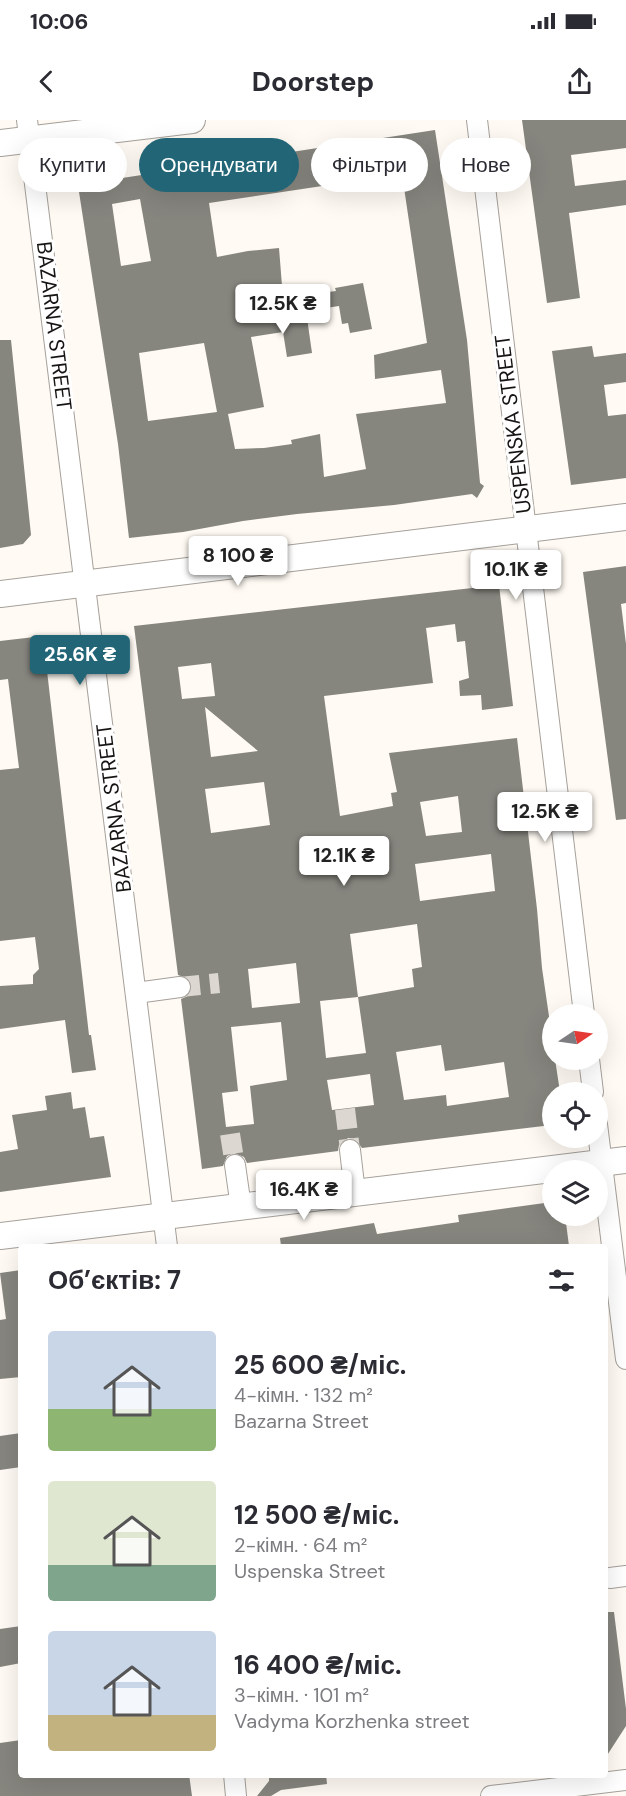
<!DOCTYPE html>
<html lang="uk">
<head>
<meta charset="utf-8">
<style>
  body { margin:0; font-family:"DM Sans",sans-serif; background:#f7f7f7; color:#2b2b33; height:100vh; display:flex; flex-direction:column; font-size:22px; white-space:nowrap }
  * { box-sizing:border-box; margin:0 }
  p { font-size:20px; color:#7c7c81 }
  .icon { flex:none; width:33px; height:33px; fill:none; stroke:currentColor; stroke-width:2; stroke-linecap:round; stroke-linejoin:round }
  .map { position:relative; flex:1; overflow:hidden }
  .drawer { position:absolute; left:18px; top:1124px; width:590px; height:534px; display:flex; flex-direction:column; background:#fff; border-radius:6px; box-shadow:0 6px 24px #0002 }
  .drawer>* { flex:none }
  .top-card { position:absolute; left:18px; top:18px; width:591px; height:54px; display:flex; gap:12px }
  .needle { width:39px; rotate:77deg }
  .controls { position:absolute; left:542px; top:884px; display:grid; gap:12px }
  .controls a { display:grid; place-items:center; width:66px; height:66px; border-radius:50%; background:#fff; box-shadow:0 6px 24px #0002; font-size:30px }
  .price { position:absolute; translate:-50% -51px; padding:0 14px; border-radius:6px; background:#fff; color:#222; font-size:20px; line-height:39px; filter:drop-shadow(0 2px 3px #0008) }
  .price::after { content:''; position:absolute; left:50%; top:36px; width:18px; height:14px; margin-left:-9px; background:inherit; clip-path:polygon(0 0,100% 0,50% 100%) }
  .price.on { background:#216576; color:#fff }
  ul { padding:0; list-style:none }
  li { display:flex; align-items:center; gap:18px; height:150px; padding:0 30px }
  li span { display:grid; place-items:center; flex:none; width:168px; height:120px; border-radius:6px; color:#555 }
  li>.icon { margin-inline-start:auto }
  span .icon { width:72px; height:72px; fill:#fffc; stroke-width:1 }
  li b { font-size:26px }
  h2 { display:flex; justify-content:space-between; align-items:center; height:72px; padding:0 30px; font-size:26px }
  .tag { padding:0 21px; border-radius:27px; background:#fff; box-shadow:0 6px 24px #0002; font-size:21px; line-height:54px }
  .tag.on { background:#216576; color:#fff }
  .status { display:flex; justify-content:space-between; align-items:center; height:42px; padding:0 30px; background:#fff; direction:ltr }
  .status svg { height:16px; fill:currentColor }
  header { display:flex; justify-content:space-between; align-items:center; height:78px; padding:0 30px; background:#fff; font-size:27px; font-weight:700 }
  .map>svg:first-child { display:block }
  .building { fill:#86857e; fill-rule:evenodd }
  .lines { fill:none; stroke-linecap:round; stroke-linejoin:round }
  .minor-tunnel { stroke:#dcd8d1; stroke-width:20; stroke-dasharray:20 10; stroke-linecap:butt }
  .minor-casing { stroke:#a5a09a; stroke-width:22 }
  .major-casing { stroke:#a5a09a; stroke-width:28 }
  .minor { stroke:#fff; stroke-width:20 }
  .major { stroke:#fff; stroke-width:26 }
  .labels { text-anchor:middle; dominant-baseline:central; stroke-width:6; stroke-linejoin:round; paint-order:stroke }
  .street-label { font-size:21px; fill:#171513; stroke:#fff }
</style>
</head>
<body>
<div class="status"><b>10:06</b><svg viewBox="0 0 49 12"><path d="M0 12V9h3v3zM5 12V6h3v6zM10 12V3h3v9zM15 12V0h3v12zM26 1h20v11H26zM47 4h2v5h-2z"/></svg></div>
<header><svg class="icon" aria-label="back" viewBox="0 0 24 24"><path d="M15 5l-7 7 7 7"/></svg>Doorstep<svg class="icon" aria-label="share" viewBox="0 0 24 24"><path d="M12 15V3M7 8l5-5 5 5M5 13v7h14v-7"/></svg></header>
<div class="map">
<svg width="626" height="1676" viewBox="0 0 626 1676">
  <rect width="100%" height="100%" fill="#fffaf3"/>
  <!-- building -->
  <path class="building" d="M522,0H626V28L571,35L575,66L626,60V85L569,93L580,178L547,183Z
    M435,10L467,220L480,363L484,366L477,378L472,374L394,385L297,394L243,401L183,412L129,418L118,324L79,72L83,64ZM402,54L427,223L374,235L375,259L441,250L446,283L356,294L366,349L324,357L320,314L291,320L292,324L264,328L235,329L228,294L264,287L251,217L283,212L287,237L312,233L306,191L339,186L342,204L348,203L350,213L372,209L363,163L335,168L336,171L283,178L279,128L248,131L217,137L209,83ZM140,79L151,141L121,146L112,84ZM204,223L217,292L148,301L139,233Z
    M0,220H11L31,415L23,424L0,428Z
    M592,226L594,237L626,233V262L604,265L608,296L626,294V358L571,365L552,231Z
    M626,446V483L621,484L626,524V699L616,700L583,452Z
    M499,465L513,586L482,590L481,575L460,576L459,561L469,558L465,521L457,522L455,504L426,508L433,563L324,576L340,696L393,686L391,673L397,672L389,633L517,618L537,789L542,848L552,917V939H555L560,972H552V1005L362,1028L355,1019L348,1018L339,1025L338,1031L247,1043L244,1037L234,1033L227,1036L223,1046L202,1049L181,879L188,876L192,866L189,859L178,855L134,506ZM211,543L215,576L182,579L178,547ZM205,587L258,631L211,637ZM264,662L270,705L211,713L205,669ZM458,676L462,712L426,716L420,682ZM491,734L495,771L420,781L415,744ZM417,804L422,847L412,849L414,867L358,877L350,814ZM296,843L300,883L252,888L248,849ZM358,877L366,933L326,938L320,881ZM281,902L287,960L250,966L254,1004L226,1007L222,973L238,971L231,907ZM441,925L445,951L504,942L509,977L447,986L446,975L404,980L396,932ZM370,954L374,985L332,990L327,960Z
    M43,516L89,915H91L96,950L72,953L65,900L0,909V866L33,864V855L39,849L35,817L0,821V650L19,648L8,559L0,560V521Z
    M71,972L73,989L85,987L90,1018L104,1016L111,1057L0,1072V1032L18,1029L12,995L47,990L45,976Z
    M552,1082V1095H565L569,1126H281L280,1118L374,1103L377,1114L459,1102L458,1095Z
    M21,1150V1257L0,1259V1200L6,1199L0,1153Z
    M21,1313V1347L0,1350V1316Z
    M604,1492H614L626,1589V1606L604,1640Z
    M21,1506V1543L0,1547V1509Z
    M21,1620V1654H189L192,1676H0V1623Z
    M269,1654H326L327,1664L281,1670L271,1676H257L269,1661Z"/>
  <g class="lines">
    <!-- minor-tunnel -->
    <path class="minor-tunnel" d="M180,867L219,863
      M345,989L350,1030
      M230,1014L235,1045"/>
    <defs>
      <path id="minor" d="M27,0L167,1126
        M477,0L584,894
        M136,873L180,867
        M589,939L593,972
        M597,1004L626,1239
        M350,1030L355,1073
        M235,1045L241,1087
        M610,1458L626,1456
        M234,1654L236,1676
        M491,1676L626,1660"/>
      <path id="major" d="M0,23L192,0
        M0,474L626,397
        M0,1116L626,1040"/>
    </defs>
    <!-- minor casing -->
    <use href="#minor" class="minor-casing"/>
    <!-- major casing -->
    <use href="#major" class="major-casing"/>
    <!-- minor -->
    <use href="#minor" class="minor"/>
    <!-- major -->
    <use href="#major" class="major"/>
  </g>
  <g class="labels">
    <!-- street labels -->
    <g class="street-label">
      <text transform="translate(54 206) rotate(83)">BAZARNA STREET</text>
      <text transform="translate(513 304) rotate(-97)">USPENSKA STREET</text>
      <text transform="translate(114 688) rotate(-97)">BAZARNA STREET</text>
    </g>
  </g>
</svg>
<div class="controls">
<a><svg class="needle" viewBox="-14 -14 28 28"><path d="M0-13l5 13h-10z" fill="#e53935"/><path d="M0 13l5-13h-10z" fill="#7c7c81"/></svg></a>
<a><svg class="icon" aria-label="locate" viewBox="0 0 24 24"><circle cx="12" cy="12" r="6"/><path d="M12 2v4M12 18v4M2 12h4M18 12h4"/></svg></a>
<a><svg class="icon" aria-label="layers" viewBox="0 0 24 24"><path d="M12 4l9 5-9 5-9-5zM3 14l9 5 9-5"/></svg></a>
</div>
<b class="price" style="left:283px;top:215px">12.5K ₴</b>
<b class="price" style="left:238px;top:467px">8 100 ₴</b>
<b class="price" style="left:516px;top:481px">10.1K ₴</b>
<b class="price on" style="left:80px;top:566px">25.6K ₴</b>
<b class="price" style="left:545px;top:723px">12.5K ₴</b>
<b class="price" style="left:344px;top:767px">12.1K ₴</b>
<b class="price" style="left:304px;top:1101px">16.4K ₴</b>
<div class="top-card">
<a class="tag">Купити</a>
<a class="tag on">Орендувати</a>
<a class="tag">Фільтри</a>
<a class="tag">Нове</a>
</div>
<section class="drawer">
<h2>Об’єктів: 7<svg class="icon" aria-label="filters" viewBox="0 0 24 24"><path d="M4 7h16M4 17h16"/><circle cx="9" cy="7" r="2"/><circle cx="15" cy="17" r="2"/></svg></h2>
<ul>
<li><span style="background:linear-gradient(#c9d6e8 65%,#8fb573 0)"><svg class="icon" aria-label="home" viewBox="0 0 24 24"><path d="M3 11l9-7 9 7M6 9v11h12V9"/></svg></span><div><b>25 600 ₴/міс.</b><p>4-кімн. · 132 m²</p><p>Bazarna Street</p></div></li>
<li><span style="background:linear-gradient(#dfe7d0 70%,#7fa58c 0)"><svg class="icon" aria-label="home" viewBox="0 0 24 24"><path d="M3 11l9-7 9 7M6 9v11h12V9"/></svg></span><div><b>12 500 ₴/міс.</b><p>2-кімн. · 64 m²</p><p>Uspenska Street</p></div></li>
<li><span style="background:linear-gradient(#c9d6e8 70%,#c2b280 0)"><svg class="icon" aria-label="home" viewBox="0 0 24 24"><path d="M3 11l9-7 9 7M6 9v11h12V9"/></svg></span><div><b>16 400 ₴/міс.</b><p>3-кімн. · 101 m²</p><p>Vadyma Korzhenka street</p></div></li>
</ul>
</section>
</div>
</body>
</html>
